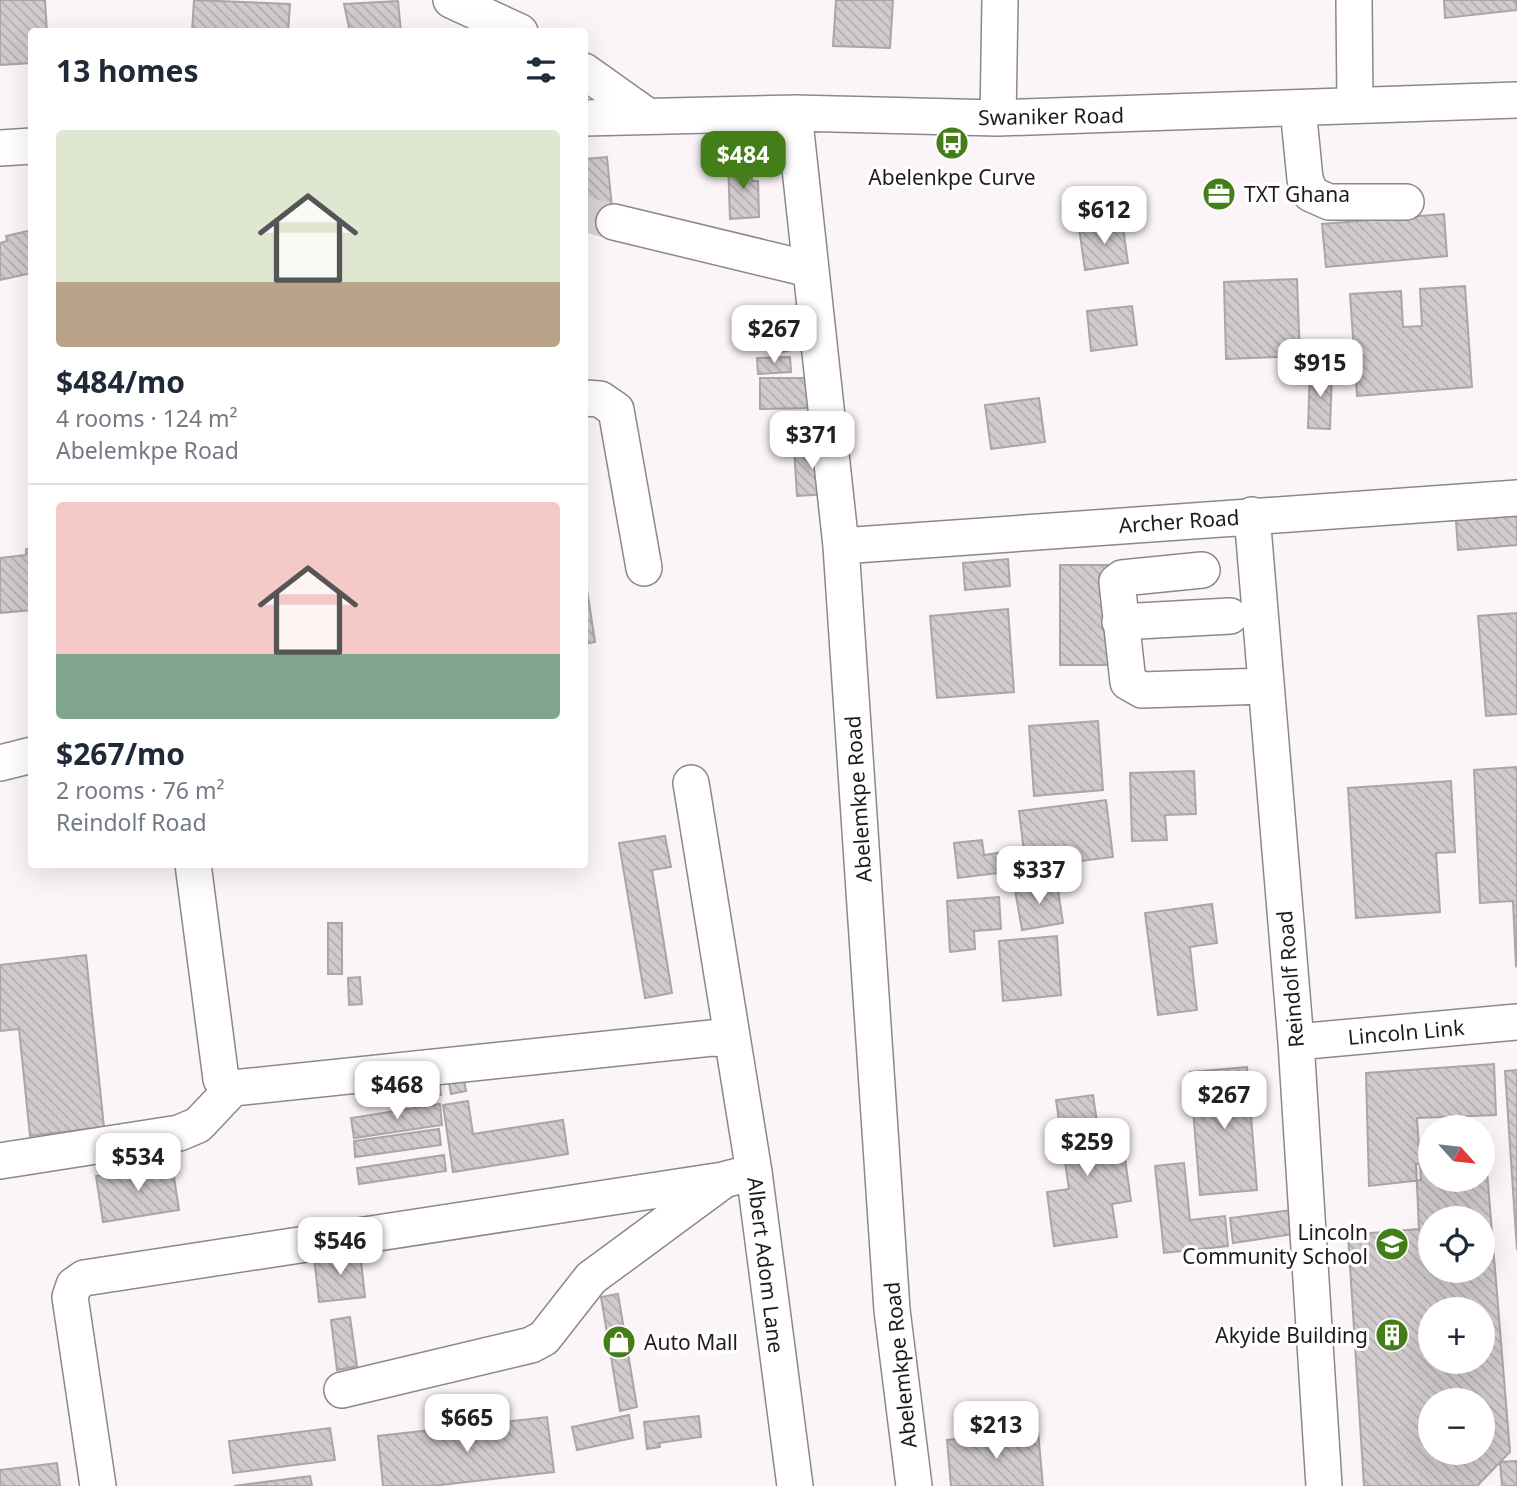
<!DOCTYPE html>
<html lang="en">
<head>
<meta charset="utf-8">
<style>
  body { margin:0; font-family:"Noto Sans",sans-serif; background:#f2f2f3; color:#1f2937; height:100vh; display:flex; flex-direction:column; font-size:26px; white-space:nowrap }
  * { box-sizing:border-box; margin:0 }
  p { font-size:23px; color:#747a83 }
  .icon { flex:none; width:38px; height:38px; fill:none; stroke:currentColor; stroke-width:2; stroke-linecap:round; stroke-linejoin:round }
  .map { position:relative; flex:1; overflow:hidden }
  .sheet { position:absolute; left:28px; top:28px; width:560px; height:840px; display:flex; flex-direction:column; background:#fff; border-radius:7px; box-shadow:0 7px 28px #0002 }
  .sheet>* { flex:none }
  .needle { width:46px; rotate:117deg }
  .fabs { position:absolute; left:1418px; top:1115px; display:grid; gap:14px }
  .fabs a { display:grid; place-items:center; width:77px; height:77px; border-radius:50%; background:#fff; box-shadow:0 7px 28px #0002; font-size:35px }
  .price { position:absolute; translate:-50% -60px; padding:0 16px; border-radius:14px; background:#fff; color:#222; font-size:23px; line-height:46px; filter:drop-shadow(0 2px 4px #0008) }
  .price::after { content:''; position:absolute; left:50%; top:42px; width:21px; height:16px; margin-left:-10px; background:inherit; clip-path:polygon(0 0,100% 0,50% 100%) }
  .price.on { background:#447e18; color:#fff }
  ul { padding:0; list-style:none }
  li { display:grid; align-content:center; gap:14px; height:371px; padding:0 28px }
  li+li { border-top:2px solid #e0e1e3 }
  li span { display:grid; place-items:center; height:217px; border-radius:7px; color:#555 }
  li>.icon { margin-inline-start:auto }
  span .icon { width:126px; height:126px; fill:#fffc; stroke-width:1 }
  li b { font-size:30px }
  h2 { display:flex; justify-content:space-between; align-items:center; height:84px; padding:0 28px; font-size:30px }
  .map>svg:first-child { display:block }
  .building { fill:url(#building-back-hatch); stroke:#aba4a9; stroke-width:2; fill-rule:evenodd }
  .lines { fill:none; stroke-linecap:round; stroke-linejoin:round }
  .minor-tunnel { stroke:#dad3d8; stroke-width:35; stroke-dasharray:35 18; stroke-linecap:butt }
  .minor-casing { stroke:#8d878b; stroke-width:38 }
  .minor { stroke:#fff; stroke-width:35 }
  .labels { text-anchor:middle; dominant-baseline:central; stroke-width:6; stroke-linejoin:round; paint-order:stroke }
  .street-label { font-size:21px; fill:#1e1b1d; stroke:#fff }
  .poi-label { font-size:21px; fill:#1e1b1d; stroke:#fff; text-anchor:start }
</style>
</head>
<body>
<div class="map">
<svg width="1517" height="1486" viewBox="0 0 1517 1486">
  <defs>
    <pattern id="building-back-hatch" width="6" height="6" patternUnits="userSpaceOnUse" patternTransform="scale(1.75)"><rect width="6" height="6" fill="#d1cace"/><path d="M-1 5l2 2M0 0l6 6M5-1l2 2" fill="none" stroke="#b3adb0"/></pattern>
  </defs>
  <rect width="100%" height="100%" fill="#fbf4f9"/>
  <!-- building -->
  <path class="building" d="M0,0H45L47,32H32V63L0,65Z
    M194,0L290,4L288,32H192Z
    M836,0H893L890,48L833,46Z
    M1444,0H1516L1517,10L1445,18Z
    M398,1L401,32H350L344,4Z
    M607,157L614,228L584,231V159Z
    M751,160L752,181H758L759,217L730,219L728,161Z
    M1444,214L1447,256L1326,267L1322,224Z
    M1122,221L1128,263L1085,270L1079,228Z
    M32,230V273L0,280V243L7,241L6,236Z
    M1297,279L1300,356L1226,359L1224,282Z
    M1465,286L1472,387L1357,396L1350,294L1401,291L1403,327L1422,326L1420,289Z
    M1132,306L1137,345L1091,351L1087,311Z
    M805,323L810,346L777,353L773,336L794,332L792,325Z
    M790,357L791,372L758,374L757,358Z
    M1310,370L1332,371L1330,429L1308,428Z
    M760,378H814L815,408L760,409Z
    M1039,398L1045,442L991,449L985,405Z
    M826,445L829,494L797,496L794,448Z
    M1517,515V545L1458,550L1456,520Z
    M32,548V610L0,613V558L26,555V549Z
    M1008,559L1010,586L965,590L963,563Z
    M1060,565H1112V665H1060Z
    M584,570L595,642L584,644Z
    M1008,609L1014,692L937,698L930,616Z
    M1517,613V714L1486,716L1478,616Z
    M1098,721L1103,790L1034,796L1029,726Z
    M1517,767V965L1516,966L1513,901L1480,903L1474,770Z
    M1194,771L1196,814L1165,815L1167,840L1132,841L1130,773Z
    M1451,781L1455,852L1436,853L1440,912L1356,918L1348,788Z
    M1106,800L1113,857L1026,868L1019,811Z
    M665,836L671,867L652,870L672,993L645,998L619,843Z
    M982,840L984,855L1005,852L1007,872L958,878L954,843Z
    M1057,883L1063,923L1022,930L1015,890Z
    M999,897L1001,929L974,931L975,949L950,952L947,901Z
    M1212,904L1217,943L1190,947L1197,1010L1158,1015L1145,913Z
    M328,923H342V974H328Z
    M1057,936L1061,995L1003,1001L999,941Z
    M86,955L104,1127L30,1136L19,1029L0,1031V965Z
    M360,977L362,1004L349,1005L348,978Z
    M1494,1064L1496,1115L1417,1118L1421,1180L1369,1186L1366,1073Z
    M1247,1067L1257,1190L1200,1195L1190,1072Z
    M1517,1070V1250L1505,1071Z
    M464,1079L466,1091L451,1094L449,1082Z
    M439,1082L441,1095L412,1099L411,1085Z
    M1093,1095L1101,1149L1123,1145L1131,1201L1112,1204L1117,1237L1054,1246L1047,1192L1069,1189L1056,1100Z
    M468,1101L473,1134L563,1120L568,1154L453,1172L443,1105Z
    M440,1104L442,1125L354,1138L351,1118Z
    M439,1129L441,1145L355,1157L354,1141Z
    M444,1155L446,1171L359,1184L357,1168Z
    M1486,1159L1510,1452L1477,1486H1364L1348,1235L1419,1229L1416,1164L1430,1163V1180H1482V1160ZM1430,1218H1482V1270H1430ZM1430,1309H1482V1362H1430ZM1430,1400H1482V1452H1430Z
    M1184,1163L1190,1220L1225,1216L1228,1246L1164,1253L1155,1166Z
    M172,1164L179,1210L103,1222L96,1176Z
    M1291,1210L1294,1234L1233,1243L1230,1218Z
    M360,1252L365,1297L319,1302L314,1257Z
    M618,1294L637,1407L620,1411L601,1297Z
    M350,1317L357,1366L337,1370L331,1320Z
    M629,1415L633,1438L577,1450L572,1427Z
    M699,1416L701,1437L659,1443L660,1447L647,1449L644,1422Z
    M547,1417L554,1472L432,1486H383L378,1436Z
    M330,1428L335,1460L233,1473L229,1441Z
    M1038,1431L1043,1486H951L947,1440Z
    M1517,1461V1486H1502L1500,1462Z
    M57,1463L60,1486H0V1470Z
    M310,1476L312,1486H234Z"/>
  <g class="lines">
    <!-- minor-tunnel -->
    <path class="minor-tunnel" d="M584,214L614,222"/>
    <defs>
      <path id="minor" d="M451,0L520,32
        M1354,0L1355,105
        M584,71L646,115
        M1298,108L1305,179L1311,194L1329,202H1406
        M794,113L841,546L892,1310L914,1486
        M584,118L794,113L998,118L1517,100
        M998,118L1000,0
        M0,148L32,146
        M614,222L809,269
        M584,398L600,399L616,410L644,568
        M1252,515L1296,1042L1324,1486
        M841,546L1517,498
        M1202,570L1122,578L1117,582L1128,682L1142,690L1265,686
        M1120,622L1230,616
        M0,763L32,755
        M691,783L754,1172L795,1486
        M193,864L221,1079L233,1088L712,1038L724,1039L733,1046
        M1296,1042L1517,1022
        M0,1161L179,1133L198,1125L233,1088
        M342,1390L531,1345L544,1338L591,1278L720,1183
        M98,1486L70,1297L74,1285L84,1278L723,1180L754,1172"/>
    </defs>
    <!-- minor casing -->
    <use href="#minor" class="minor-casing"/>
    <!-- minor -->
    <use href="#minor" class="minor"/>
  </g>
  <!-- icons -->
  <defs>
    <symbol id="bus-disc" viewBox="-11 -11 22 22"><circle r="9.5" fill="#447e18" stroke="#fff"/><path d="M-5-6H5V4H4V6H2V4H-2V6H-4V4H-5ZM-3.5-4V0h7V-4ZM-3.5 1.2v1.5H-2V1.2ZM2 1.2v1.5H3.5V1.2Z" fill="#fff"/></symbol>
    <symbol id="office-disc" viewBox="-11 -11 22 22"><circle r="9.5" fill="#447e18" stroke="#fff"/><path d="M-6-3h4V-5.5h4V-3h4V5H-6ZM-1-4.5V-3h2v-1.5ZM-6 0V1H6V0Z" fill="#fff"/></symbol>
    <symbol id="school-disc" viewBox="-11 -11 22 22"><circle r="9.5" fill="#447e18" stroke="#fff"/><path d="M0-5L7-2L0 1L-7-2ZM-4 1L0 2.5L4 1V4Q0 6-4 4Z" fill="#fff"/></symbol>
    <symbol id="building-disc" viewBox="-11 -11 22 22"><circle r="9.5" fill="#447e18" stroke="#fff"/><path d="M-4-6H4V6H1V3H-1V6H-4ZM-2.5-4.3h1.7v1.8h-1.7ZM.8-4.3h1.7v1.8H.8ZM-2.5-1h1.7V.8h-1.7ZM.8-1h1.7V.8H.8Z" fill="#fff"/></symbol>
    <symbol id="shop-disc" viewBox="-11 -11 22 22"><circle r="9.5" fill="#447e18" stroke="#fff"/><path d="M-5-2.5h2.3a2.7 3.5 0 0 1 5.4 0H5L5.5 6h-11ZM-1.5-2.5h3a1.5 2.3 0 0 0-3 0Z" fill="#fff"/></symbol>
  </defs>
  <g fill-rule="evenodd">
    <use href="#bus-disc" x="933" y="124" width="38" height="38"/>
    <use href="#office-disc" x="1200" y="175" width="38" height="38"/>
    <use href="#school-disc" x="1373" y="1225" width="38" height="38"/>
    <use href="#building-disc" x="1373" y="1316" width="38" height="38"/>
    <use href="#shop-disc" x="600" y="1323" width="38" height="38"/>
  </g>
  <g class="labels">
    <!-- street labels -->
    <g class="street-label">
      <text transform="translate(1051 116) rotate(-1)">Swaniker Road</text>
      <text transform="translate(1179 521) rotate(-4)">Archer Road</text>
      <text transform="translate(858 799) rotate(-94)">Abelemkpe Road</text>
      <text transform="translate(1290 979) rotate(-95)">Reindolf Road</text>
      <text transform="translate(1406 1032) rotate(-5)">Lincoln Link</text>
      <text transform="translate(766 1265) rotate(83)">Albert Adom Lane</text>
      <text transform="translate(900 1365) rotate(-96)">Abelemkpe Road</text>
    </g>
    <!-- poi labels -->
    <g class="poi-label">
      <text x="952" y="177" text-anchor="middle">Abelenkpe Curve</text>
      <text x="1244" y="194">TXT Ghana</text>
      <text x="1368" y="1232" text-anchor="end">Lincoln<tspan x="1368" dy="24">Community School</tspan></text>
      <text x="1368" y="1335" text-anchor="end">Akyide Building</text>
      <text x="644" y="1342">Auto Mall</text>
    </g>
  </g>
</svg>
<div class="fabs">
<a><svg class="needle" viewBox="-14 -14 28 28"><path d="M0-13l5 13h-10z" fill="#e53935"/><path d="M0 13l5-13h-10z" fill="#747a83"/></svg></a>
<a><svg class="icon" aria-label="locate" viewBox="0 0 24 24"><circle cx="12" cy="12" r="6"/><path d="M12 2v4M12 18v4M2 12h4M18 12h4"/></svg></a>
<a>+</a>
<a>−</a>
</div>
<b class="price on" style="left:743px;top:191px">$484</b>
<b class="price" style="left:1104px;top:246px">$612</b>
<b class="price" style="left:774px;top:365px">$267</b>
<b class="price" style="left:1320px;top:399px">$915</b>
<b class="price" style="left:812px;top:471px">$371</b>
<b class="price" style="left:1039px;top:906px">$337</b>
<b class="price" style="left:397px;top:1121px">$468</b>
<b class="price" style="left:1224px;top:1131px">$267</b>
<b class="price" style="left:1087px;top:1178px">$259</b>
<b class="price" style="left:138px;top:1193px">$534</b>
<b class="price" style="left:340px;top:1277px">$546</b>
<b class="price" style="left:467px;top:1454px">$665</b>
<b class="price" style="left:996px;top:1461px">$213</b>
<section class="sheet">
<h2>13 homes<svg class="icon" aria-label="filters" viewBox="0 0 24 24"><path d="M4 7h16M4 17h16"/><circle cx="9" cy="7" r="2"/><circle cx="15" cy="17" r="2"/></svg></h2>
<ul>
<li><span style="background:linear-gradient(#dfe7d0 70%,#b9a48a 0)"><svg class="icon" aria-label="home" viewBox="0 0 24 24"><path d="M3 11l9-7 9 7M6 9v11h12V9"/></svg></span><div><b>$484/mo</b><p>4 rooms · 124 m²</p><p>Abelemkpe Road</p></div></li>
<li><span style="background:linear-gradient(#f6c9c9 70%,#7fa58c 0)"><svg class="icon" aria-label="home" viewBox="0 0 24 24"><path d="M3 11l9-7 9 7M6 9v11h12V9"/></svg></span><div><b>$267/mo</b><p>2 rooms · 76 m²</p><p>Reindolf Road</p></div></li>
</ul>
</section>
</div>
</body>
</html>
